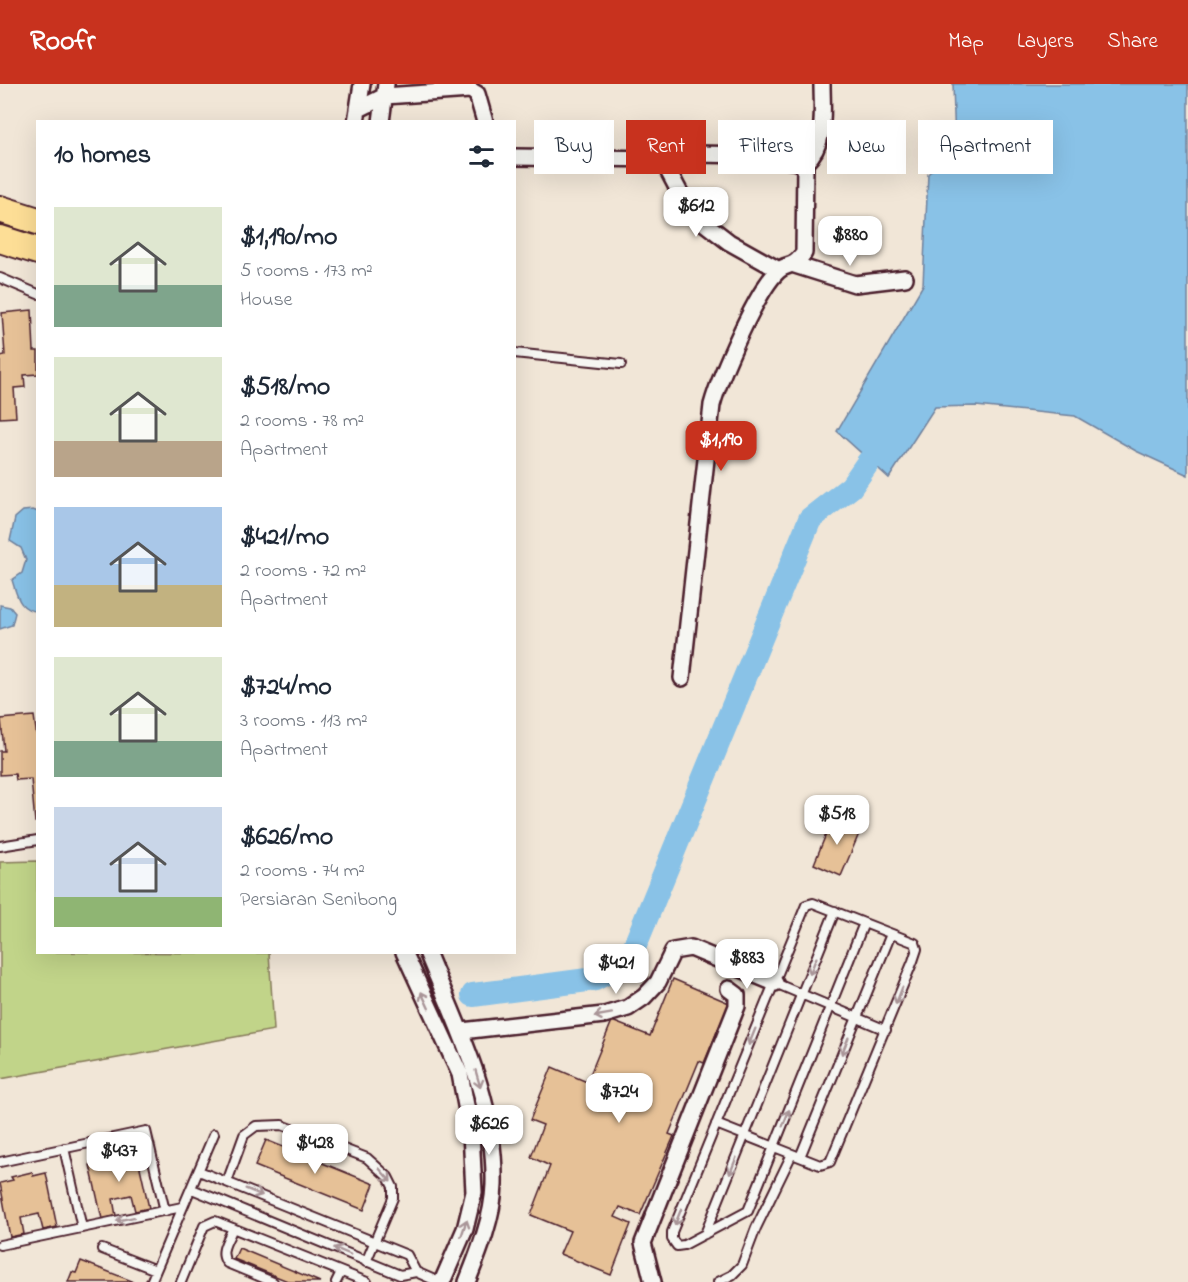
<!DOCTYPE html>
<html lang="en">
<head>
<meta charset="utf-8">
<style>
  body { margin:0; font-family:"Indie Flower",sans-serif; background:#f2f2f3; color:#1f2937; height:100vh; display:flex; flex-direction:column; font-size:22px; white-space:nowrap }
  * { box-sizing:border-box; margin:0 }
  p { font-size:20px; color:#747a83 }
  .icon { flex:none; width:33px; height:33px; fill:none; stroke:currentColor; stroke-width:2; stroke-linecap:round; stroke-linejoin:round }
  .map { position:relative; flex:1; overflow:hidden }
  .details { position:absolute; left:36px; top:36px; width:480px; height:834px; display:flex; flex-direction:column; background:#fff; border-radius:0px; box-shadow:0 6px 24px #0002 }
  .details>* { flex:none }
  .guide { position:absolute; left:534px; top:36px; width:564px; height:54px; display:flex; gap:12px }
  .price { position:absolute; translate:-50% -51px; padding:0 14px; border-radius:12px; background:#fff; color:#222; font-size:20px; line-height:39px; filter:drop-shadow(0 2px 3px #0008) }
  .price::after { content:''; position:absolute; left:50%; top:36px; width:18px; height:14px; margin-left:-9px; background:inherit; clip-path:polygon(0 0,100% 0,50% 100%) }
  .price.selected { background:#c8321e; color:#fff }
  ul { padding:0; list-style:none }
  li { display:flex; align-items:center; gap:18px; height:150px; padding:0 18px }
  li span { display:grid; place-items:center; flex:none; width:168px; height:120px; border-radius:0px; color:#555 }
  li>.icon { margin-inline-start:auto }
  span .icon { width:72px; height:72px; fill:#fffc; stroke-width:1 }
  li b { font-size:26px }
  h2 { display:flex; justify-content:space-between; align-items:center; height:72px; padding:0 18px; font-size:26px }
  .pill { padding:0 21px; border-radius:0px; background:#fff; box-shadow:0 6px 24px #0002; font-size:21px; line-height:54px }
  .pill.selected { background:#c8321e; color:#fff }
  header { display:flex; align-items:center; gap:36px; box-sizing:border-box; height:84px; padding:0 30px; background:#c8321e; color:#fff }
  header strong { font-size:28px }
  nav { display:flex; gap:33px; margin-inline-start:auto; font-size:21px }
  .map>svg:first-child { display:block }
  .green { fill:#c1d489; stroke:#867a5a; stroke-width:1.5 }
  .water { fill:#89c2e7; stroke:#70819c; stroke-width:1.5 }
  .lines { fill:none; stroke-linecap:round; stroke-linejoin:round }
  .river { stroke:#89c2e7; stroke-width:24 }
  .building { fill:#e6c197; stroke:#4a1f2b; stroke-width:1.5 }
  .service-casing { stroke:#4a1f2b; stroke-width:12 }
  .minor-casing { stroke:#4a1f2b; stroke-width:20 }
  .primary-casing { stroke:#4a1f2b; stroke-width:30 }
  .service { stroke:#f6f6f2; stroke-width:8 }
  .minor { stroke:#f6f6f2; stroke-width:15 }
  .primary { stroke:#fdde96; stroke-width:26 }
  .oneway { stroke:#a99598 }
</style>
</head>
<body>
<header>
<strong>Roofr</strong>
<nav><a>Map</a><a>Layers</a><a>Share</a></nav>
</header>
<div class="map">
<svg width="1188" height="1198" viewBox="0 0 1188 1198">
  <rect width="100%" height="100%" fill="#f1e6d7"/>
  <filter id="ink" filterUnits="userSpaceOnUse"><feTurbulence type="fractalNoise" baseFrequency=".0167" numOctaves="2"/><feDisplacementMap in="SourceGraphic" scale="12" xChannelSelector="R" yChannelSelector="G"/><feConvolveMatrix kernelMatrix="1 2 1 2 8 2 1 2 1" color-interpolation-filters="sRGB"/></filter>
  <g filter="url(#ink)">
    <!-- green -->
    <path class="green" d="M37,777L38,868L269,869L274,946L0,995V778Z"/>
    <!-- water -->
    <path class="water" d="M953,0H1188V391L1136,367L1075,332L976,322L935,323L889,394L837,347L923,201L928,90L955,62Z
      M33,426L38,428V527C19,527 17,511 12,496L22,489L26,476L21,464L10,457L15,434L23,427Z
      M0,521L10,523L15,529L12,541L0,545Z"/>
    <g class="lines">
      <!-- river -->
      <path class="river" d="M473,911L595,895L629,876L810,435L851,403L869,377"/>
    </g>
    <!-- building -->
    <path class="building" d="M32,226L34,267H38V290L24,291L25,303L14,304L16,333L0,334V272L5,271L2,229Z
      M34,632L38,661V737L35,738L31,695L16,696L15,690L0,691V667H4L1,635Z
      M833,733L861,745L841,792L814,780Z
      M673,895L729,919L704,979L699,977L669,1050L674,1052L640,1131L620,1123L615,1133L631,1140L611,1191L560,1170L570,1147L531,1131L550,1082L531,1073L543,1041L530,1036L552,983L587,998L612,937L650,952Z
      M266,1056L374,1100L364,1126L255,1082Z
      M123,1069L124,1073L137,1070L149,1124L135,1127L131,1111L113,1115L116,1132L102,1135L90,1081L104,1078L103,1074Z
      M32,1088L33,1092L46,1089L57,1143L43,1146L39,1130L21,1134L24,1150L10,1153L0,1099L13,1096L11,1093Z
      M239,1164L320,1198H290L234,1175Z
      M81,1177L132,1197L131,1198H68L72,1188L76,1189Z"/>
    <g class="lines">
      <defs>
        <path id="service" d="M0,194L38,210
          M514,269L621,280
          M0,762L38,756
          M775,899L886,946
          M716,1040L820,1081L830,1078L913,877L917,865L915,859L813,819L806,821L672,1148V1155L677,1162L684,1161L748,1127L864,839
          M64,1064L82,1144
          M800,1073L891,850
          M0,1078L146,1047L165,1127
          M199,1087L407,1171L416,1188
          M227,1098L244,1051L256,1042L282,1041L367,1074L388,1093L393,1103V1114L366,1178
          M192,1105L400,1191L416,1188L439,1198
          M233,1144C228,1156 218,1168 227,1179L273,1198
          M705,1150L835,827
          M0,1161L182,1123
          M102,1165L156,1186
          M151,1198L214,1050
          M181,1198L204,1142L215,1137L367,1198
          M336,1198L341,1188
          M718,1198L732,1191L742,1181L756,1144L792,1070"/>
        <path id="minor" d="M359,25L385,12L470,6L477,10L485,38
          M356,38L362,0
          M381,38L386,0
          M514,73L662,75L695,70L755,71L805,79
          M662,75L690,128L729,158L779,186
          M795,181L855,200L905,194
          M682,594L712,321C720,292 757,206 778,187C788,178 791,186 804,169L805,79C827,59 822,27 822,0
          M404,868L460,990L471,1048L474,1108L465,1145L442,1198
          M427,868C458,944 496,1016 494,1101C493,1133 479,1168 467,1198
          M462,947L604,931L628,924L644,913L658,898L673,867L691,864L775,899
          M653,1198L643,1159L737,922V911L729,905"/>
        <path id="primary" d="M0,125L38,137
          M0,155L38,167"/>
      </defs>
      <!-- service casing -->
      <use href="#service" class="service-casing"/>
      <!-- minor casing -->
      <use href="#minor" class="minor-casing"/>
      <!-- primary casing -->
      <use href="#primary" class="primary-casing"/>
      <!-- service -->
      <use href="#service" class="service"/>
      <!-- minor -->
      <use href="#minor" class="minor"/>
      <!-- primary -->
      <use href="#primary" class="primary"/>
    </g>
    <!-- one-way arrows -->
    <defs><path id="oneway-shaft" d="M-6 0H5M1.5-3L5.5 0L1.5 3" fill="none" stroke-width="1.6" stroke-linecap="round" stroke-linejoin="round" transform="scale(1.5)"/></defs>
    <g class="oneway">
      <use href="#oneway-shaft" transform="translate(813 882) rotate(112)"/>
      <use href="#oneway-shaft" transform="translate(899 912) rotate(111)"/>
      <use href="#oneway-shaft" transform="translate(425 916) rotate(-115)"/>
      <use href="#oneway-shaft" transform="translate(603 931) rotate(170)"/>
      <use href="#oneway-shaft" transform="translate(752 953) rotate(112)"/>
      <use href="#oneway-shaft" transform="translate(845 962) rotate(112)"/>
      <use href="#oneway-shaft" transform="translate(478 995) rotate(74)"/>
      <use href="#oneway-shaft" transform="translate(786 1034) rotate(-68)"/>
      <use href="#oneway-shaft" transform="translate(733 1082) rotate(112)"/>
      <use href="#oneway-shaft" transform="translate(385 1091) rotate(49)"/>
      <use href="#oneway-shaft" transform="translate(254 1108) rotate(22)"/>
      <use href="#oneway-shaft" transform="translate(678 1133) rotate(112)"/>
      <use href="#oneway-shaft" transform="translate(125 1135) rotate(168)"/>
      <use href="#oneway-shaft" transform="translate(464 1144) rotate(-72)"/>
      <use href="#oneway-shaft" transform="translate(342 1167) rotate(-157)"/>
    </g>
  </g>
</svg>
<b class="price" style="left:696px;top:154px">$612</b>
<b class="price" style="left:850px;top:183px">$880</b>
<b class="price selected" style="left:721px;top:388px">$1,190</b>
<b class="price" style="left:837px;top:762px">$518</b>
<b class="price" style="left:747px;top:906px">$883</b>
<b class="price" style="left:616px;top:911px">$421</b>
<b class="price" style="left:619px;top:1040px">$724</b>
<b class="price" style="left:489px;top:1072px">$626</b>
<b class="price" style="left:315px;top:1091px">$428</b>
<b class="price" style="left:119px;top:1099px">$437</b>
<div class="guide">
<a class="pill">Buy</a>
<a class="pill selected">Rent</a>
<a class="pill">Filters</a>
<a class="pill">New</a>
<a class="pill">Apartment</a>
</div>
<section class="details">
<h2>10 homes<svg class="icon" aria-label="filters" viewBox="0 0 24 24"><path d="M4 7h16M4 17h16"/><circle cx="9" cy="7" r="2"/><circle cx="15" cy="17" r="2"/></svg></h2>
<ul>
<li><span style="background:linear-gradient(#dfe7d0 65%,#7fa58c 0)"><svg class="icon" aria-label="home" viewBox="0 0 24 24"><path d="M3 11l9-7 9 7M6 9v11h12V9"/></svg></span><div><b>$1,190/mo</b><p>5 rooms · 173 m²</p><p>House</p></div></li>
<li><span style="background:linear-gradient(#dfe7d0 70%,#b9a48a 0)"><svg class="icon" aria-label="home" viewBox="0 0 24 24"><path d="M3 11l9-7 9 7M6 9v11h12V9"/></svg></span><div><b>$518/mo</b><p>2 rooms · 78 m²</p><p>Apartment</p></div></li>
<li><span style="background:linear-gradient(#a9c7e8 65%,#c2b280 0)"><svg class="icon" aria-label="home" viewBox="0 0 24 24"><path d="M3 11l9-7 9 7M6 9v11h12V9"/></svg></span><div><b>$421/mo</b><p>2 rooms · 72 m²</p><p>Apartment</p></div></li>
<li><span style="background:linear-gradient(#dfe7d0 70%,#7fa58c 0)"><svg class="icon" aria-label="home" viewBox="0 0 24 24"><path d="M3 11l9-7 9 7M6 9v11h12V9"/></svg></span><div><b>$724/mo</b><p>3 rooms · 113 m²</p><p>Apartment</p></div></li>
<li><span style="background:linear-gradient(#c9d6e8 75%,#8fb573 0)"><svg class="icon" aria-label="home" viewBox="0 0 24 24"><path d="M3 11l9-7 9 7M6 9v11h12V9"/></svg></span><div><b>$626/mo</b><p>2 rooms · 74 m²</p><p>Persiaran Senibong</p></div></li>
</ul>
</section>
</div>
</body>
</html>
